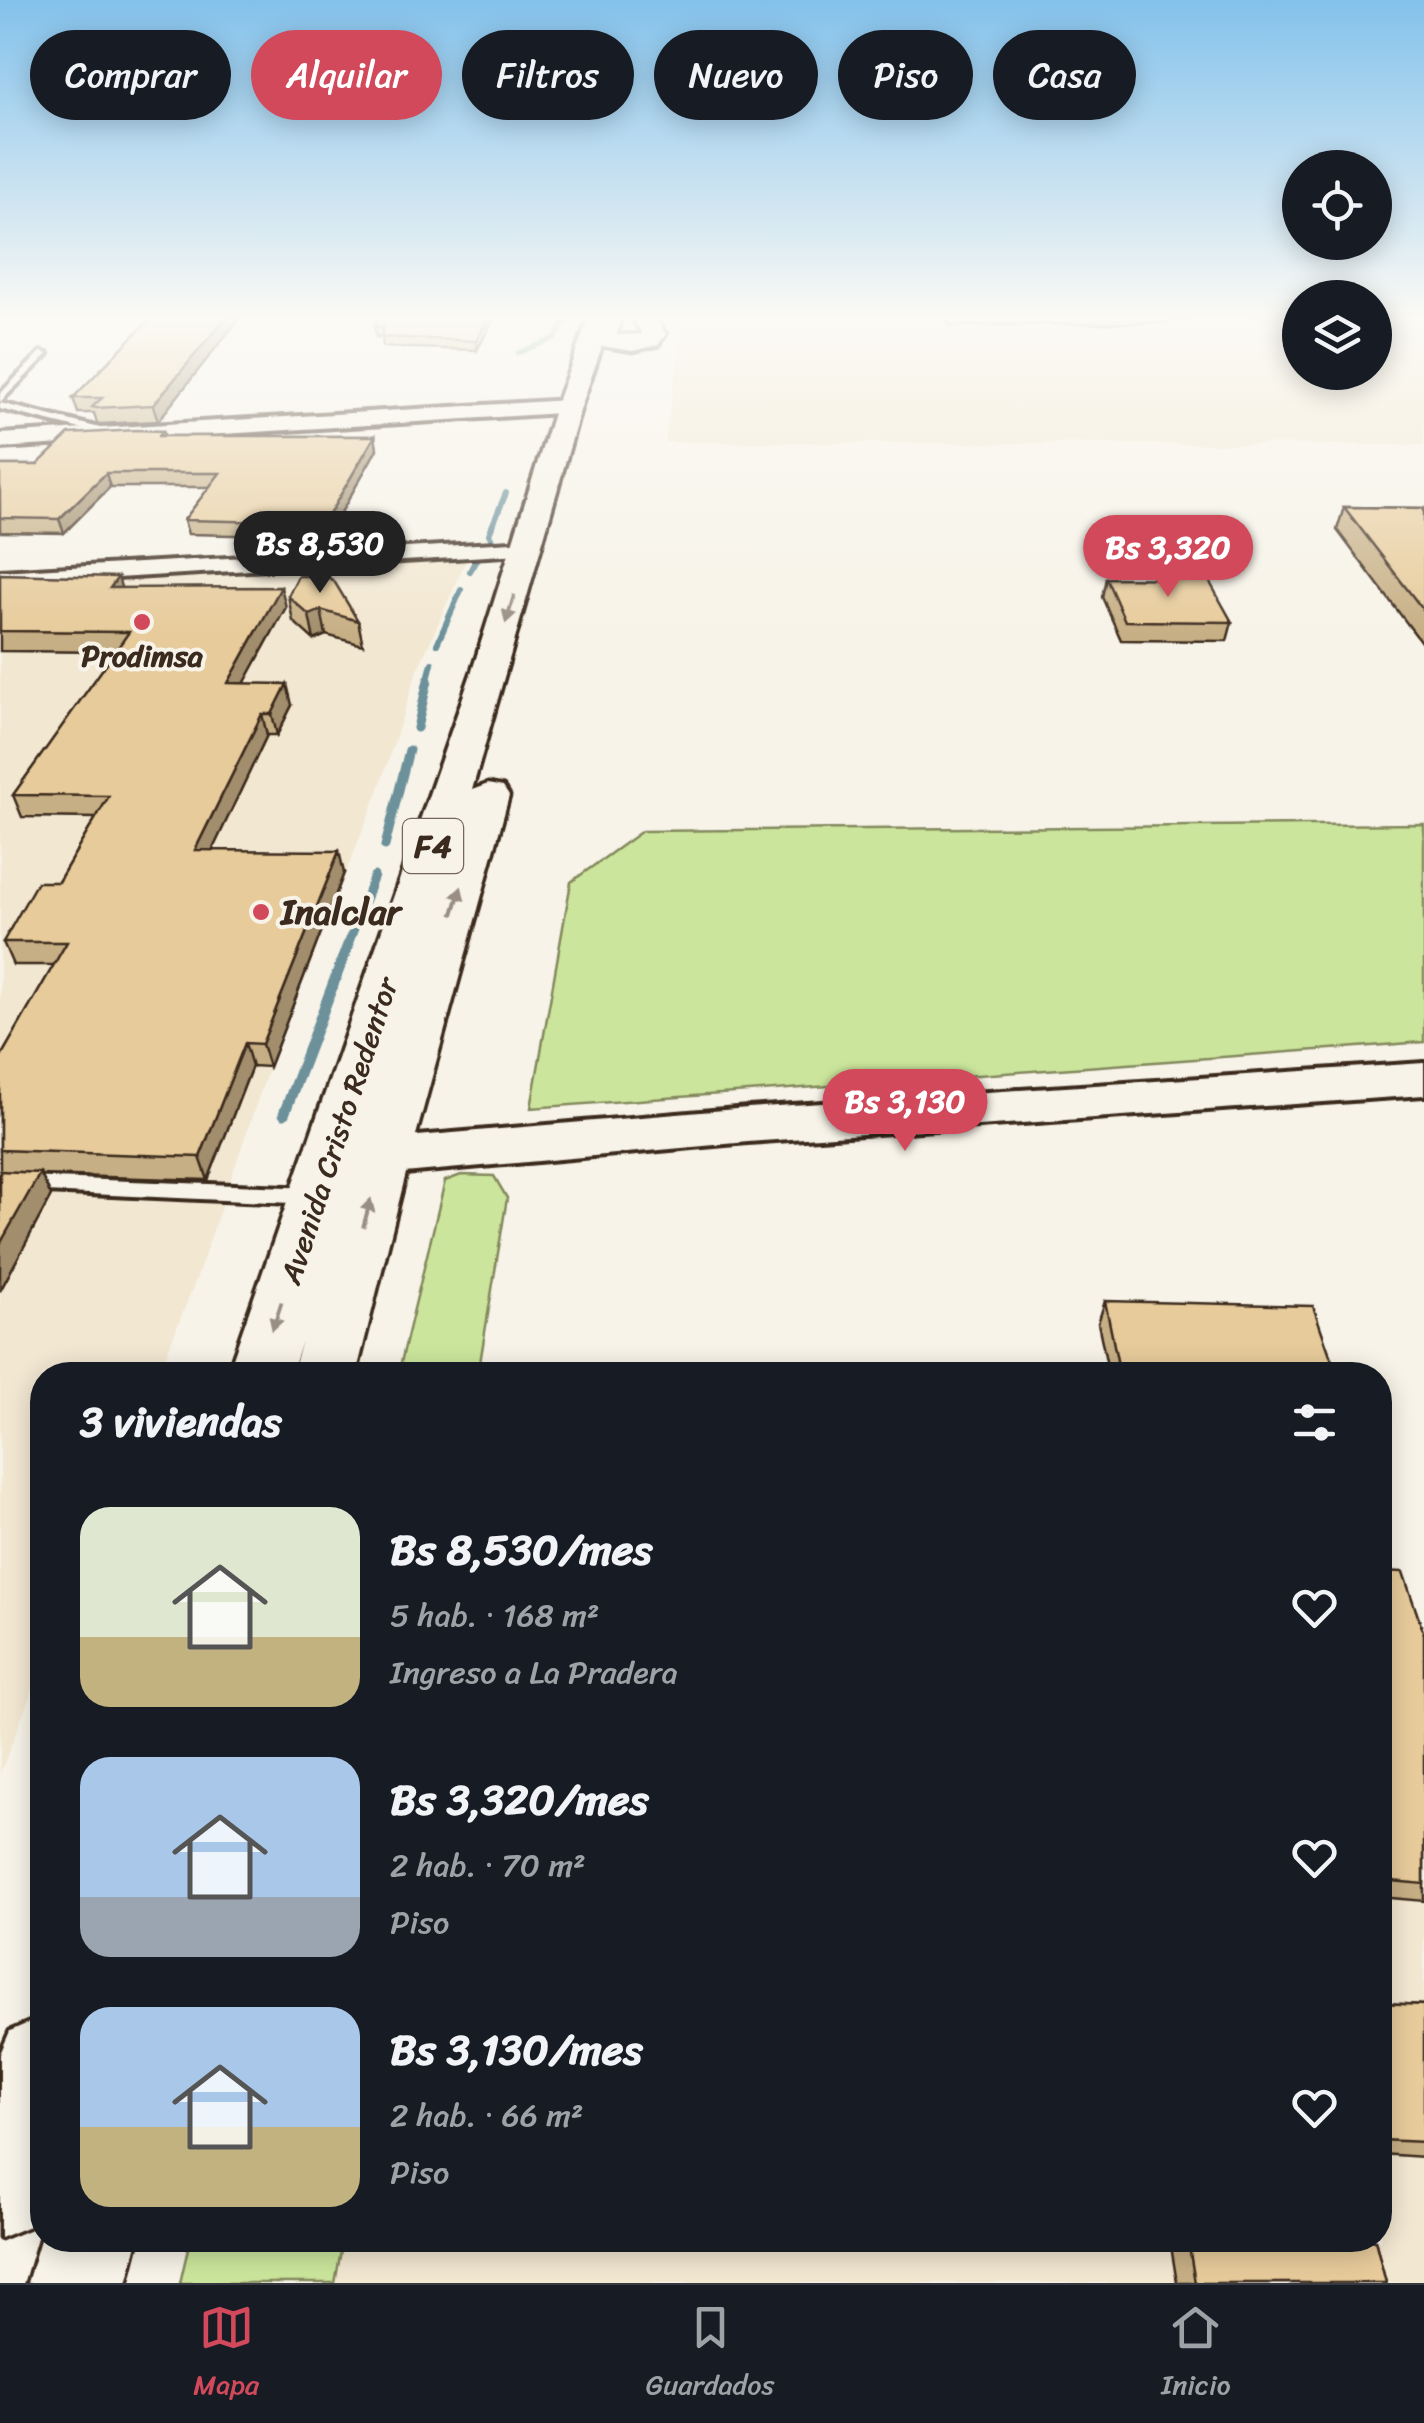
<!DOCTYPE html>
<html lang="es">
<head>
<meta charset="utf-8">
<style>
  body { margin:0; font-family:Sriracha,sans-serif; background:#242831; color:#f1f3f6; height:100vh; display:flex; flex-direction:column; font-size:38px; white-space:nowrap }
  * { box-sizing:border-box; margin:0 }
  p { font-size:32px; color:#9ea1a6 }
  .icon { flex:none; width:55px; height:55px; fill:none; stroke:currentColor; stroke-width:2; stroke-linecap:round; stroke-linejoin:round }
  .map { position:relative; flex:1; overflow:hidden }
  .details { position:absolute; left:30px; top:1362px; width:1362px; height:890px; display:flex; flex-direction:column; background:#171b24; border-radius:40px; box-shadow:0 5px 25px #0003 }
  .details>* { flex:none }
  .banner { position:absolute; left:30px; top:30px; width:1365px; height:90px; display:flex; gap:20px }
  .tools { position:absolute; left:1282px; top:150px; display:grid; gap:20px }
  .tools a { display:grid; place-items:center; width:110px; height:110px; border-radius:50%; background:#171b24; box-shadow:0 5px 25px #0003; font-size:50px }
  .price { position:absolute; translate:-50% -85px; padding:0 22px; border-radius:35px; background:#d1495b; color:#fff; font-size:32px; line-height:65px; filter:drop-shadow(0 2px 5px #0008) }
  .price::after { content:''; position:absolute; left:50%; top:60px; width:30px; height:22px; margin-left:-15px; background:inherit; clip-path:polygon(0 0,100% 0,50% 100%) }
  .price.on { background:#222; color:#fff }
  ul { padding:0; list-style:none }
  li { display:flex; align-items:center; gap:30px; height:250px; padding:0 50px }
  li span { display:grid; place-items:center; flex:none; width:280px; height:200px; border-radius:30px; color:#555 }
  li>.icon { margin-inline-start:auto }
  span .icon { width:120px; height:120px; fill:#fffc; stroke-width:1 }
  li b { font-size:42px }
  h2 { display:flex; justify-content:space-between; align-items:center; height:120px; padding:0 50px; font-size:42px }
  .pill { padding:0 35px; border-radius:45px; background:#171b24; box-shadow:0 5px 25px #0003; font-size:35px; line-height:90px }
  .pill.on { background:#d1495b; color:#fff }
  .tab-bar { display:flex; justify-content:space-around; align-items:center; height:140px; border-top:2px solid #363941; background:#171b24; font-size:28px; color:#9ea1a6 }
  .tab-bar a { display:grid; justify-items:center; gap:5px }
  .tab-bar .on { color:#d1495b }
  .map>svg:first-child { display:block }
  .built { fill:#f2e7d1 }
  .green { fill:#cbe69c; stroke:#83885d; stroke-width:2.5 }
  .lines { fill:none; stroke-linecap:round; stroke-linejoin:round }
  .stream-far3 { stroke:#6c919b; stroke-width:5 }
  .stream-far2 { stroke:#6c919b; stroke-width:6 }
  .stream-far1 { stroke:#6c919b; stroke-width:9 }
  .stream { stroke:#6c919b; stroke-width:11 }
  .service-casing { stroke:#3b2a1e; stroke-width:8 }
  .minor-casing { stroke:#3b2a1e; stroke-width:8 }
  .tertiary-casing { stroke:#3b2a1e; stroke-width:8 }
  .trunk-casing { stroke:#3b2a1e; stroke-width:7 }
  .service { fill:#f7f3e8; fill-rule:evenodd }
  .minor { fill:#f7f3e8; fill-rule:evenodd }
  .tertiary { fill:#f7f3e8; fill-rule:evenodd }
  .trunk { fill:#f7f3e8; fill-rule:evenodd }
  .wall { fill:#c7af85; stroke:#3b2a1e; stroke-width:2.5 }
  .shaded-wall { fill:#a28e6c; stroke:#3b2a1e; stroke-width:2.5 }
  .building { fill:#e7cb9b; stroke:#3b2a1e; stroke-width:2.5 }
  .oneway { fill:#998e83 }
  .poi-dot { fill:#d1495b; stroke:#f7f3e8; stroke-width:4 }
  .labels { text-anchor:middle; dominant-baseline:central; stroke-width:8; stroke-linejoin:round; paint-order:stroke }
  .far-poi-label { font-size:30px; font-weight:bold; fill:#3b2a1e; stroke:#f7f3e8 }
  .far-street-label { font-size:30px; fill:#3b2a1e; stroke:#f7f3e8 }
  .shield { fill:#f7f3e8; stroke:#73665b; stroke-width:2.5 }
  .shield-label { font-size:32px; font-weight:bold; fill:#3b2a1e }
  .poi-label { font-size:35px; font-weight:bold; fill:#3b2a1e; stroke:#f7f3e8; text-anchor:start }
</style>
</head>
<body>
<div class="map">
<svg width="1424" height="2283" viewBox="0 0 1424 2283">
  <rect width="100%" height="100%" fill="#f7f3e8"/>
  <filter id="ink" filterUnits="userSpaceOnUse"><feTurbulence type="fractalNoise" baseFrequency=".01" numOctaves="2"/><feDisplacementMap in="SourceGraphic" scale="20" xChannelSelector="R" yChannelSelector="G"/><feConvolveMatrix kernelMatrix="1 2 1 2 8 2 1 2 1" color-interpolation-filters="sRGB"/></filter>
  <g filter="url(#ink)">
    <!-- built -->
    <path class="built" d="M685,315H1300V372H1375V315H1424V445L665,442Z
      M467,558L417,671L378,792L269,1067L197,1277L158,1375H42V1666L0,1773V586Z
      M1380,1591L1424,1702V2283H335L343,2240H1380Z"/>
    <!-- green -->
    <path class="green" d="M1424,824V1042L531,1108L571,882L642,831Z
      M461,1175L494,1176L507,1198L478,1375H398L445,1181Z
      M190,2240H343L335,2283H180Z"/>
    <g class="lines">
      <!-- stream-far3 -->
      <path class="stream-far3" d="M518,353L555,338L570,315"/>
      <!-- stream-far2 -->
      <path class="stream-far2" d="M494,543L489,534L506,493
        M470,571L477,558
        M437,644L461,590
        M427,683L432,663"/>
      <!-- stream-far1 -->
      <path class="stream-far1" d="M417,728L428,680
        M385,846L409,750
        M347,947L374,876"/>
      <!-- stream -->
      <path class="stream" d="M284,1114L348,945"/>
      <defs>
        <path id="service" d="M41,352L48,354L0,402V394Z
          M0,403L116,432L118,434L113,437L0,409Z
          M0,1176L313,1188L320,1191L323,1196L320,1201L313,1204L0,1190Z"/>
        <path id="minor" d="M528,541L536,543L539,548L536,553L0,585V571Z"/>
        <path id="tertiary" d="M568,400L576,402L580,407L576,412L0,448V434Z
          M1424,1063V1095L748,1142L382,1175L364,1170L357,1157L364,1144L382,1139L748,1108Z"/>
        <path id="trunk" d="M590,315H621L617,335L642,334L631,315H653L666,334L658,345L633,351L602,346L581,407L472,790L488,784L503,787L509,796L410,1157L356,1375H292L302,1341L291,1375H227L472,671L555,407Z
          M42,2017V2204L34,2224L0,2238V2054L10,2031Z
          M42,2233V2240H138L127,2283H27Z"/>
      </defs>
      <!-- service casing -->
      <use href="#service" class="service-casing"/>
      <!-- minor casing -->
      <use href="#minor" class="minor-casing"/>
      <!-- tertiary casing -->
      <use href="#tertiary" class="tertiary-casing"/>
      <!-- trunk casing -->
      <use href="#trunk" class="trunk-casing"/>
      <!-- service -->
      <use href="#service" class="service"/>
      <!-- minor -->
      <use href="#minor" class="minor"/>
      <!-- tertiary -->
      <use href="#tertiary" class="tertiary"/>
      <!-- trunk -->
      <use href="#trunk" class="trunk"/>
    </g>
    <!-- wall -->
    <path class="wall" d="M154,315L158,421L100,424L97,423L94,413H78L73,398Z
      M381,315H496L477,350L383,347L382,337H376L374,327Z
      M942,315H1300V316L1193,318L1192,322L950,326Z
      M163,431L165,436H375L377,449L327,537L188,534L184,520L210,487H110L64,533L0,532V465H37Z
      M1344,507L1424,508V646L1337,530Z
      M0,574L286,607L244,683L292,705L277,735H267L212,850L344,873L269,1067L252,1066L208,1180L41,1175L51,1196L0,1291V1058L54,965H13L3,942L58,882L96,818L22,817L13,795L115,652L0,651Z
      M1106,578L1232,622L1227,641L1121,640L1102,597Z
      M288,596L358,621L363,645L326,635L314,640L293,621Z
      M1105,1301L1337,1375H1109L1098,1323Z
      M1380,1571L1424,1634V1901L1380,1897Z
      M1380,2003L1424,2005V2157L1380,2154Z
      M1170,2240H1375L1386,2283H1177Z"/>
    <!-- shaded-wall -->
    <path class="shaded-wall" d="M228,315H242L158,421L153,405Z
      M490,315H496L477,350L476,341Z
      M375,436L377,449L327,537L324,523Z
      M106,473L110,487L64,533L59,519Z
      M118,577L124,597L110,588Z
      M281,587L286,607L233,704L228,683Z
      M321,610L326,635L314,640L309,615Z
      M287,684L292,705L277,735L272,714Z
      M262,714L267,735L202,872L195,850Z
      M339,851L344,873L269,1067L262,1044Z
      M245,1043L252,1066L208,1180L200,1157Z
      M40,1173L51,1196L0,1291V1244Z"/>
    <!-- building -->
    <path class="building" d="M154,315H228L153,405L96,408L92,407L102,398H73Z
      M381,315H490L476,341L382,337L383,327H374Z
      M136,430L163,431L159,436H375L324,523L184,520L220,473H106L59,519L0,518V465H37L69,434Z
      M1344,507L1424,508V611Z
      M0,574L118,577L110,588L281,587L228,683L287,684L272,714H262L195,850L339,851L262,1044L245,1043L200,1157L0,1150V1058L67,942H3L37,882H58L109,796L13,795L129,632L0,631Z
      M298,576H326L334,581L358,621L321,610L309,615L288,596Z
      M1106,578L1208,579L1232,622L1125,621Z
      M0,1171L40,1173L0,1244Z
      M1105,1301L1313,1306L1337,1375H1120Z
      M1380,1571L1403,1572L1424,1634V1884L1380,1880Z
      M1380,2003L1424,2005V2142L1380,2140Z
      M1188,2240H1375L1386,2283H1195Z"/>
    <!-- one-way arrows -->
    <defs><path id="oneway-solid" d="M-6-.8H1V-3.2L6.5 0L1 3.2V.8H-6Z" transform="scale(2.5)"/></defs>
    <g class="oneway">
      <use href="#oneway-solid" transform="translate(510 609) rotate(107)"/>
      <use href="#oneway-solid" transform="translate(457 901) rotate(-73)"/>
      <use href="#oneway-solid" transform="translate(367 1213) rotate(-75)"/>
      <use href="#oneway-solid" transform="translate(277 1316) rotate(108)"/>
    </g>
  </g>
  <!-- sky -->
  <linearGradient id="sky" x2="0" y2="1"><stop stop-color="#83c1eb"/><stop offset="0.5" stop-color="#fbfaf5"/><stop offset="1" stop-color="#fbfaf5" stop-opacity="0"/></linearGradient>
  <rect width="1424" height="635" fill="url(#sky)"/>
  <!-- markers -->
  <g class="poi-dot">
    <circle cx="142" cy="622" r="10"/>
    <circle cx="261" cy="912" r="10"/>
  </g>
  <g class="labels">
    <!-- far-poi labels -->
    <g class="far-poi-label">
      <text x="142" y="656">Prodimsa</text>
    </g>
    <!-- far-street labels -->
    <g class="far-street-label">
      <text transform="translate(339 1131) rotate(-72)">Avenida Cristo Redentor</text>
    </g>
    <!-- shield labels -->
    <rect class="shield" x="403" y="819" width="60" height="54" rx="8"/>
    <g class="shield-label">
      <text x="433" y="846">F4</text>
    </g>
    <!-- poi labels -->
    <g class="poi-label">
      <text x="281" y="912">Inalclar</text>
    </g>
  </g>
</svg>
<div class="tools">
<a><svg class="icon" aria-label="locate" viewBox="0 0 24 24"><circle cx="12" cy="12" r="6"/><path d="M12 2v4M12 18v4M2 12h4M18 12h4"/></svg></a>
<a><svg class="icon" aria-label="layers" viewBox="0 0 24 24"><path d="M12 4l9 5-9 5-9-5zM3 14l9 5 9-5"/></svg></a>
</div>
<b class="price on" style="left:320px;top:596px">Bs 8,530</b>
<b class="price" style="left:1168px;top:600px">Bs 3,320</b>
<b class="price" style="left:905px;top:1154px">Bs 3,130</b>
<div class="banner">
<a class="pill">Comprar</a>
<a class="pill on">Alquilar</a>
<a class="pill">Filtros</a>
<a class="pill">Nuevo</a>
<a class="pill">Piso</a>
<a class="pill">Casa</a>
</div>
<section class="details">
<h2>3 viviendas<svg class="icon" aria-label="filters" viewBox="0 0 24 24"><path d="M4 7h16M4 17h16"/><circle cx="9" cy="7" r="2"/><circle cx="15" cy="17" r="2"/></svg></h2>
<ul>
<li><span style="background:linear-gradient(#dfe7d0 65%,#c2b280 0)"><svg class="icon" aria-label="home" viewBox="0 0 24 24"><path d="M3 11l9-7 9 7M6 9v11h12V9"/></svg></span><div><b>Bs 8,530/mes</b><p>5 hab. · 168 m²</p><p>Ingreso a La Pradera</p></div><svg class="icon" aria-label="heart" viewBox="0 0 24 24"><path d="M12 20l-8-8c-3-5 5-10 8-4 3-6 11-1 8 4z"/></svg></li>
<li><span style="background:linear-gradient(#a9c7e8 70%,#9aa5b1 0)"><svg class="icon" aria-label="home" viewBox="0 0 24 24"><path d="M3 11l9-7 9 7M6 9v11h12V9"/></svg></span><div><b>Bs 3,320/mes</b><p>2 hab. · 70 m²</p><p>Piso</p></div><svg class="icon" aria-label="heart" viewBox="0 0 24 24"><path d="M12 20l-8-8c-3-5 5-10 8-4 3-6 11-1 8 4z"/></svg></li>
<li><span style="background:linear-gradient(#a9c7e8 60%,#c2b280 0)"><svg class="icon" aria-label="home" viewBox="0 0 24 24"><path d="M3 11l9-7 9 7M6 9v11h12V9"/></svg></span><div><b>Bs 3,130/mes</b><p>2 hab. · 66 m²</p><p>Piso</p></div><svg class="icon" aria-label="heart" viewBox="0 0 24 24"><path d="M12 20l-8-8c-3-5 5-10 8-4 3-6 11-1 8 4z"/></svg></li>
</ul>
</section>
</div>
<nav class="tab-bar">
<a class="on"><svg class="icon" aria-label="map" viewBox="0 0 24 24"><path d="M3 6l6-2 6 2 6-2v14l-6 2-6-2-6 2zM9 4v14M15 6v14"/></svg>Mapa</a>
<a><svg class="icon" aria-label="saved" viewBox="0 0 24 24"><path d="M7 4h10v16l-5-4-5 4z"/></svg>Guardados</a>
<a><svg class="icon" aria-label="home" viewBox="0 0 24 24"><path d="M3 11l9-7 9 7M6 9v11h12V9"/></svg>Inicio</a>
</nav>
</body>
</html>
